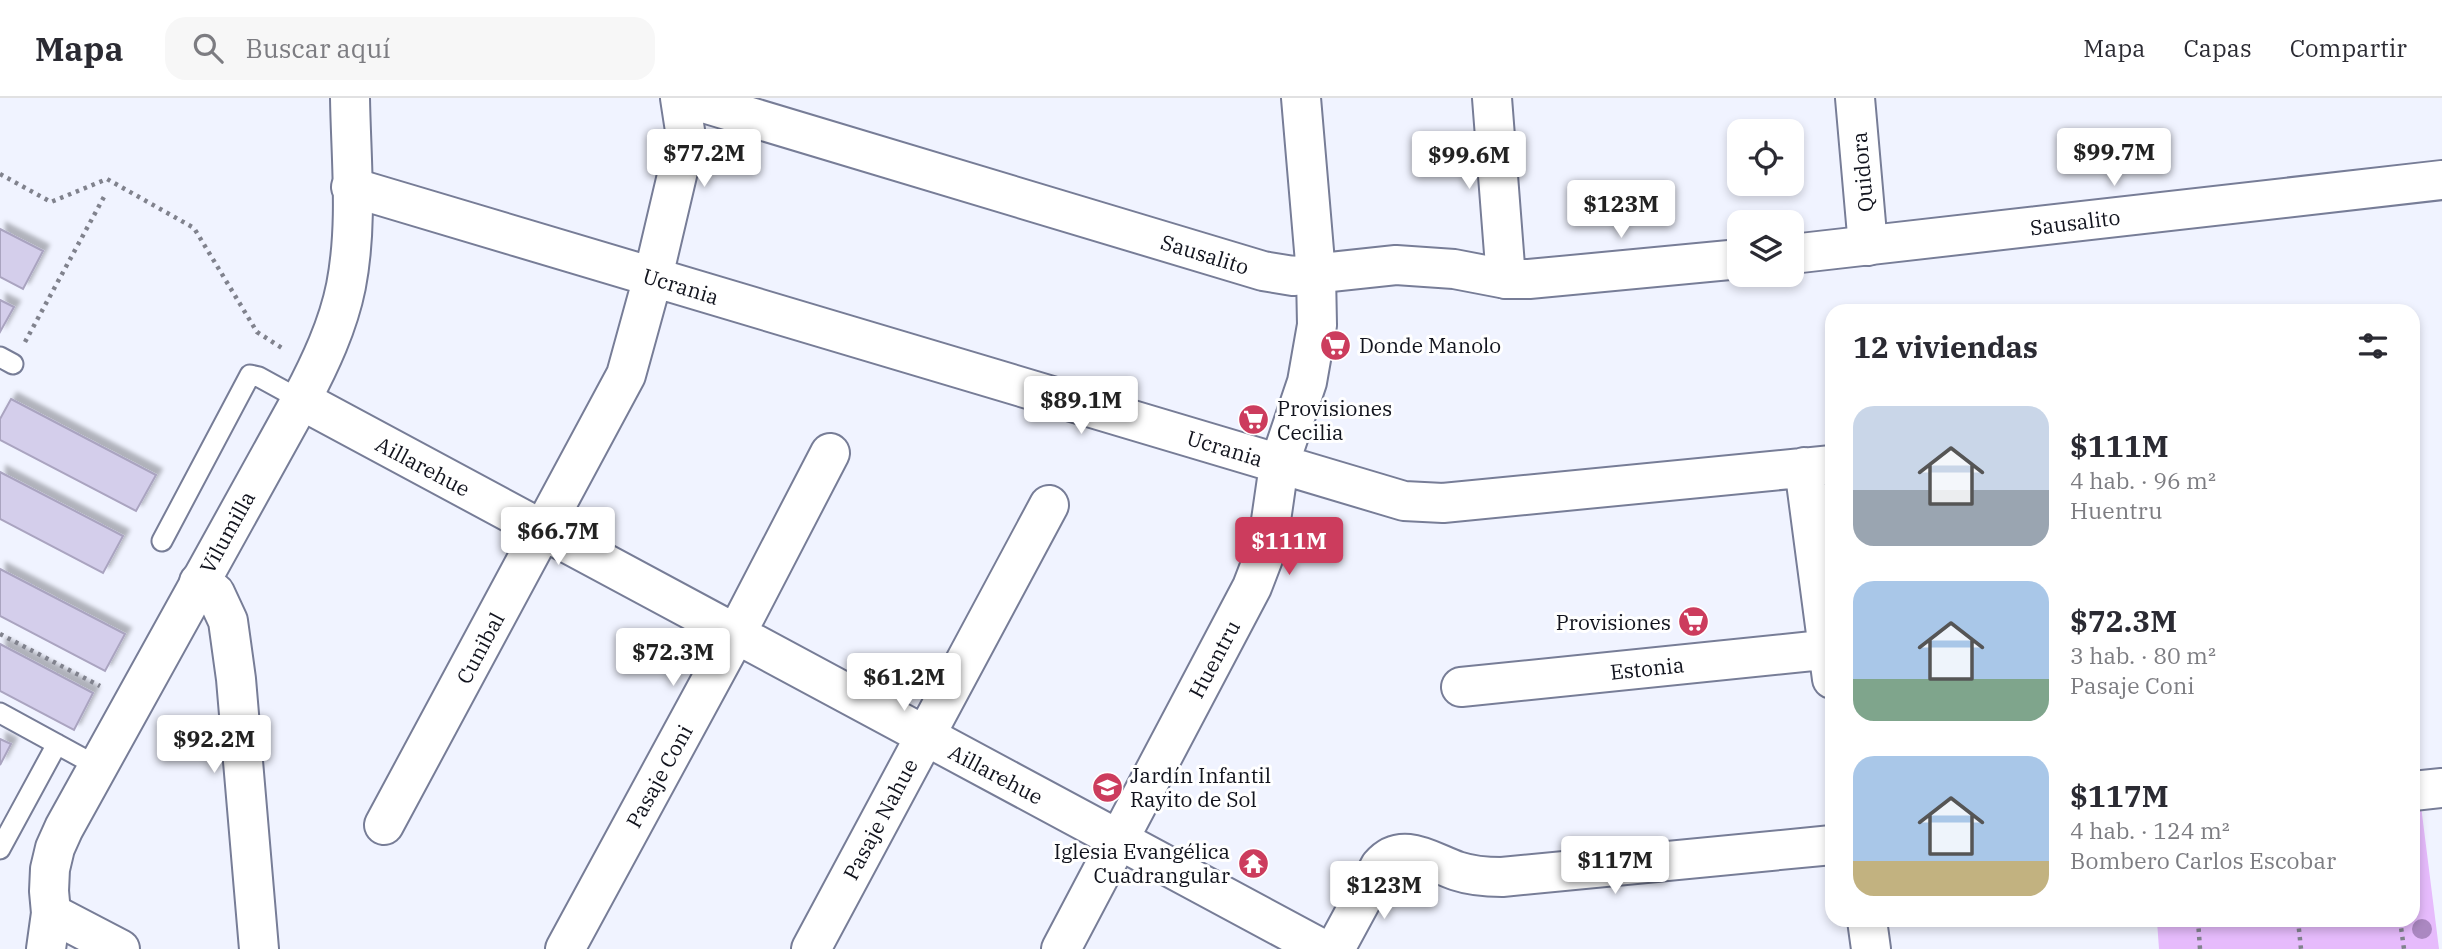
<!DOCTYPE html>
<html lang="es">
<head>
<meta charset="utf-8">
<style>
  body { margin:0; font-family:"IBM Plex Serif",serif; background:#f7f7f7; color:#2b2b33; height:100vh; display:flex; flex-direction:column; font-size:26px; white-space:nowrap }
  * { box-sizing:border-box; margin:0 }
  p { font-size:23px; color:#7c7c81 }
  .icon { flex:none; width:38px; height:38px; fill:none; stroke:currentColor; stroke-width:2; stroke-linecap:round; stroke-linejoin:round }
  .map { position:relative; flex:1; overflow:hidden }
  .panel { position:absolute; left:1825px; top:206px; width:595px; height:623px; display:flex; flex-direction:column; background:#fff; border-radius:21px; box-shadow:0 4px 10px #0003 }
  .panel>* { flex:none }
  .buttons { position:absolute; left:1727px; top:21px; display:grid; gap:14px }
  .buttons a { display:grid; place-items:center; width:77px; height:77px; border-radius:14px; background:#fff; box-shadow:0 4px 10px #0003; font-size:35px }
  .price { position:absolute; translate:-50% -60px; padding:0 16px; border-radius:7px; background:#fff; color:#222; font-size:23px; line-height:46px; filter:drop-shadow(0 2px 4px #0008) }
  .price::after { content:''; position:absolute; left:50%; top:42px; width:21px; height:16px; margin-left:-10px; background:inherit; clip-path:polygon(0 0,100% 0,50% 100%) }
  .price.on { background:#cc3c5d; color:#fff }
  ul { padding:0; list-style:none }
  li { display:flex; align-items:center; gap:21px; height:175px; padding:0 28px }
  li span { display:grid; place-items:center; flex:none; width:196px; height:140px; border-radius:21px; color:#555 }
  li>.icon { margin-inline-start:auto }
  span .icon { width:84px; height:84px; fill:#fffc; stroke-width:1 }
  li b { font-size:30px }
  h2 { display:flex; justify-content:space-between; align-items:center; height:84px; padding:0 28px; font-size:30px }
  header { display:flex; align-items:center; gap:42px; box-sizing:border-box; height:98px; padding:0 35px; background:#fff; border-bottom:2px solid #e1e1e2 }
  header strong { font-size:33px }
  nav { display:flex; gap:38px; margin-inline-start:auto; font-size:24px }
  .search { width:490px; height:63px; background:#f7f7f7; display:flex; align-items:center; gap:18px; box-sizing:border-box; padding:0 24px; border-radius:21px; color:#7c7c81; font-size:26px }
  .map>svg:first-child { display:block }
  .green { fill:#e6bbfc }
  .building { fill:#d4ceeb; stroke:#aaa4c0; stroke-width:2; filter:url(#shadow) }
  .lines { fill:none; stroke-linecap:round; stroke-linejoin:round }
  .lane-casing { stroke:#777d97; stroke-width:23 }
  .street-casing { stroke:#777d97; stroke-width:42 }
  .secondary-casing { stroke:#777d97; stroke-width:42 }
  .path { stroke:#80828d; stroke-width:4.5; stroke-dasharray:3.5 5; stroke-linecap:butt }
  .lane { stroke:#fff; stroke-width:19 }
  .street { stroke:#fff; stroke-width:38 }
  .secondary { stroke:#fff; stroke-width:38 }
  .tree { fill:#ab88c1 }
  .labels { text-anchor:middle; dominant-baseline:central; stroke-width:6; stroke-linejoin:round; paint-order:stroke }
  .street-label { font-size:21px; fill:#12141e; stroke:#fff }
  .poi-label { font-size:21px; fill:#12141e; stroke:#fff; text-anchor:start }
</style>
</head>
<body>
<header>
<strong>Mapa</strong>
<div class="search"><svg class="icon" aria-label="search" viewBox="0 0 24 24"><circle cx="10" cy="10" r="6"/><path d="M15 15l6 6"/></svg>Buscar aquí</div>
<nav><a>Mapa</a><a>Capas</a><a>Compartir</a></nav>
</header>
<div class="map">
<svg width="2442" height="851" viewBox="0 0 2442 851">
  <defs>
    <filter id="shadow"><feDropShadow dx="6" dy="-6" stdDeviation="2" flood-color="#0004"/></filter>
  </defs>
  <rect width="100%" height="100%" fill="#f0f3ff"/>
  <!-- green -->
  <path class="green" d="M2421,708L2439,851H2159L2157,823L2413,822V709Z"/>
  <!-- building -->
  <path class="building" d="M0,131L43,153L23,191L0,179Z
    M0,202L14,209L0,234Z
    M11,301L156,377L136,413L0,342V321Z
    M0,374L123,438L103,475L0,421Z
    M0,471L125,536L105,573L0,518Z
    M0,546L93,595L74,632L0,593Z
    M0,641L11,646L0,667Z"/>
  <g class="lines">
    <defs>
      <path id="lane" d="M0,259L13,266
        M162,443L250,277L259,279L301,302
        M0,615L97,668
        M0,751L57,646"/>
      <path id="street" d="M1492,0L1506,181
        M1855,0L1868,148
        M351,89L1404,403L1443,405L1832,367
        M301,302L1322,851
        M1804,369L1832,581
        M199,484L215,495L228,523L236,581L259,851
        M1461,589L1832,551
        M2413,693L2442,690
        M384,727L626,277L653,179L686,39L680,0
        M51,815L120,851
        M1867,822L1871,851
        M565,851L736,536L830,355
        M811,851L1049,407
        M1061,851L1252,489L1267,450L1279,367L1307,284L1317,227L1316,176L1301,0
        M1335,851L1380,768C1402,742 1431,764 1457,773C1472,778 1486,779 1502,779L1832,747"/>
      <path id="secondary" d="M687,0L1263,173L1293,178L1396,167L1454,171L1506,181H1529L1740,161
        M1792,156L2442,82
        M46,851L51,815L49,793L50,771L55,750L64,730L301,302C320,266 338,228 346,188C358,126 351,62 350,0"/>
    </defs>
    <!-- lane casing -->
    <use href="#lane" class="lane-casing"/>
    <!-- street casing -->
    <use href="#street" class="street-casing"/>
    <!-- secondary casing -->
    <use href="#secondary" class="secondary-casing"/>
    <!-- path -->
    <path class="path" d="M0,76L51,104L107,81L194,130L257,234L285,252
      M25,244L105,97
      M0,536L100,588
      M2198,822L2200,851
      M2298,822L2301,851
      M2400,822L2404,851"/>
    <!-- lane -->
    <use href="#lane" class="lane"/>
    <!-- street -->
    <use href="#street" class="street"/>
    <!-- secondary -->
    <use href="#secondary" class="secondary"/>
  </g>
  <!-- trees -->
  <circle class="tree" cx="2422" cy="831" r="10"/>
  <!-- icons -->
  <defs>
    <symbol id="supermarket-disc" viewBox="-11 -11 22 22"><circle r="9.5" fill="#cc3c5d" stroke="#fff"/><path d="M-6-5.5h2.5l.6 2H6L4.5 2H-2.5L-4.4-4H-6ZM-1.5 3.2a1.3 1.3 0 1 0 .1 0ZM3 3.2a1.3 1.3 0 1 0 .1 0Z" fill="#fff"/></symbol>
    <symbol id="school-disc" viewBox="-11 -11 22 22"><circle r="9.5" fill="#cc3c5d" stroke="#fff"/><path d="M0-5L7-2L0 1L-7-2ZM-4 1L0 2.5L4 1V4Q0 6-4 4Z" fill="#fff"/></symbol>
    <symbol id="temple-disc" viewBox="-11 -11 22 22"><circle r="9.5" fill="#cc3c5d" stroke="#fff"/><path d="M0-6L5-2H3V0L6.5 2.5H4V6H1.5V3h-3V6H-4V2.5H-6.5L-3 0V-2H-5Z" fill="#fff"/></symbol>
  </defs>
  <g fill-rule="evenodd">
    <use href="#supermarket-disc" x="1318" y="230" width="35" height="35"/>
    <use href="#supermarket-disc" x="1236" y="304" width="35" height="35"/>
    <use href="#supermarket-disc" x="1676" y="506" width="35" height="35"/>
    <use href="#school-disc" x="1090" y="672" width="35" height="35"/>
    <use href="#temple-disc" x="1236" y="748" width="35" height="35"/>
  </g>
  <g class="labels">
    <!-- street labels -->
    <g class="street-label">
      <text transform="translate(1862 74) rotate(-95)">Quidora</text>
      <text transform="translate(2075 124) rotate(-7)">Sausalito</text>
      <text transform="translate(1205 156) rotate(17)">Sausalito</text>
      <text transform="translate(681 188) rotate(17)">Ucrania</text>
      <text transform="translate(1225 350) rotate(17)">Ucrania</text>
      <text transform="translate(423 368) rotate(28)">Aillarehue</text>
      <text transform="translate(227 434) rotate(-61)">Vilumilla</text>
      <text transform="translate(480 550) rotate(-62)">Cunibal</text>
      <text transform="translate(1214 561) rotate(-62)">Huentru</text>
      <text transform="translate(1647 570) rotate(-6)">Estonia</text>
      <text transform="translate(996 676) rotate(28)">Aillarehue</text>
      <text transform="translate(659 678) rotate(-61)">Pasaje Coni</text>
      <text transform="translate(880 721) rotate(-62)">Pasaje Nahue</text>
    </g>
    <!-- poi labels -->
    <g class="poi-label">
      <text x="1359" y="247">Donde Manolo</text>
      <text x="1277" y="310">Provisiones<tspan x="1277" dy="24">Cecilia</tspan></text>
      <text x="1671" y="524" text-anchor="end">Provisiones</text>
      <text x="1130" y="677">Jardín Infantil<tspan x="1130" dy="24">Rayito de Sol</tspan></text>
      <text x="1230" y="753" text-anchor="end">Iglesia Evangélica<tspan x="1230" dy="24">Cuadrangular</tspan></text>
    </g>
  </g>
</svg>
<div class="buttons">
<a><svg class="icon" aria-label="locate" viewBox="0 0 24 24"><circle cx="12" cy="12" r="6"/><path d="M12 2v4M12 18v4M2 12h4M18 12h4"/></svg></a>
<a><svg class="icon" aria-label="layers" viewBox="0 0 24 24"><path d="M12 4l9 5-9 5-9-5zM3 14l9 5 9-5"/></svg></a>
</div>
<b class="price" style="left:2114px;top:90px">$99.7M</b>
<b class="price" style="left:704px;top:91px">$77.2M</b>
<b class="price" style="left:1469px;top:93px">$99.6M</b>
<b class="price" style="left:1621px;top:142px">$123M</b>
<b class="price" style="left:1081px;top:338px">$89.1M</b>
<b class="price" style="left:558px;top:469px">$66.7M</b>
<b class="price on" style="left:1289px;top:479px">$111M</b>
<b class="price" style="left:673px;top:590px">$72.3M</b>
<b class="price" style="left:904px;top:615px">$61.2M</b>
<b class="price" style="left:214px;top:677px">$92.2M</b>
<b class="price" style="left:1615px;top:798px">$117M</b>
<b class="price" style="left:1384px;top:823px">$123M</b>
<section class="panel">
<h2>12 viviendas<svg class="icon" aria-label="filters" viewBox="0 0 24 24"><path d="M4 7h16M4 17h16"/><circle cx="9" cy="7" r="2"/><circle cx="15" cy="17" r="2"/></svg></h2>
<ul>
<li><span style="background:linear-gradient(#c9d6e8 60%,#9aa5b1 0)"><svg class="icon" aria-label="home" viewBox="0 0 24 24"><path d="M3 11l9-7 9 7M6 9v11h12V9"/></svg></span><div><b>$111M</b><p>4 hab. · 96 m²</p><p>Huentru</p></div></li>
<li><span style="background:linear-gradient(#a9c7e8 70%,#7fa58c 0)"><svg class="icon" aria-label="home" viewBox="0 0 24 24"><path d="M3 11l9-7 9 7M6 9v11h12V9"/></svg></span><div><b>$72.3M</b><p>3 hab. · 80 m²</p><p>Pasaje Coni</p></div></li>
<li><span style="background:linear-gradient(#a9c7e8 75%,#c2b280 0)"><svg class="icon" aria-label="home" viewBox="0 0 24 24"><path d="M3 11l9-7 9 7M6 9v11h12V9"/></svg></span><div><b>$117M</b><p>4 hab. · 124 m²</p><p>Bombero Carlos Escobar</p></div></li>
</ul>
</section>
</div>
</body>
</html>
